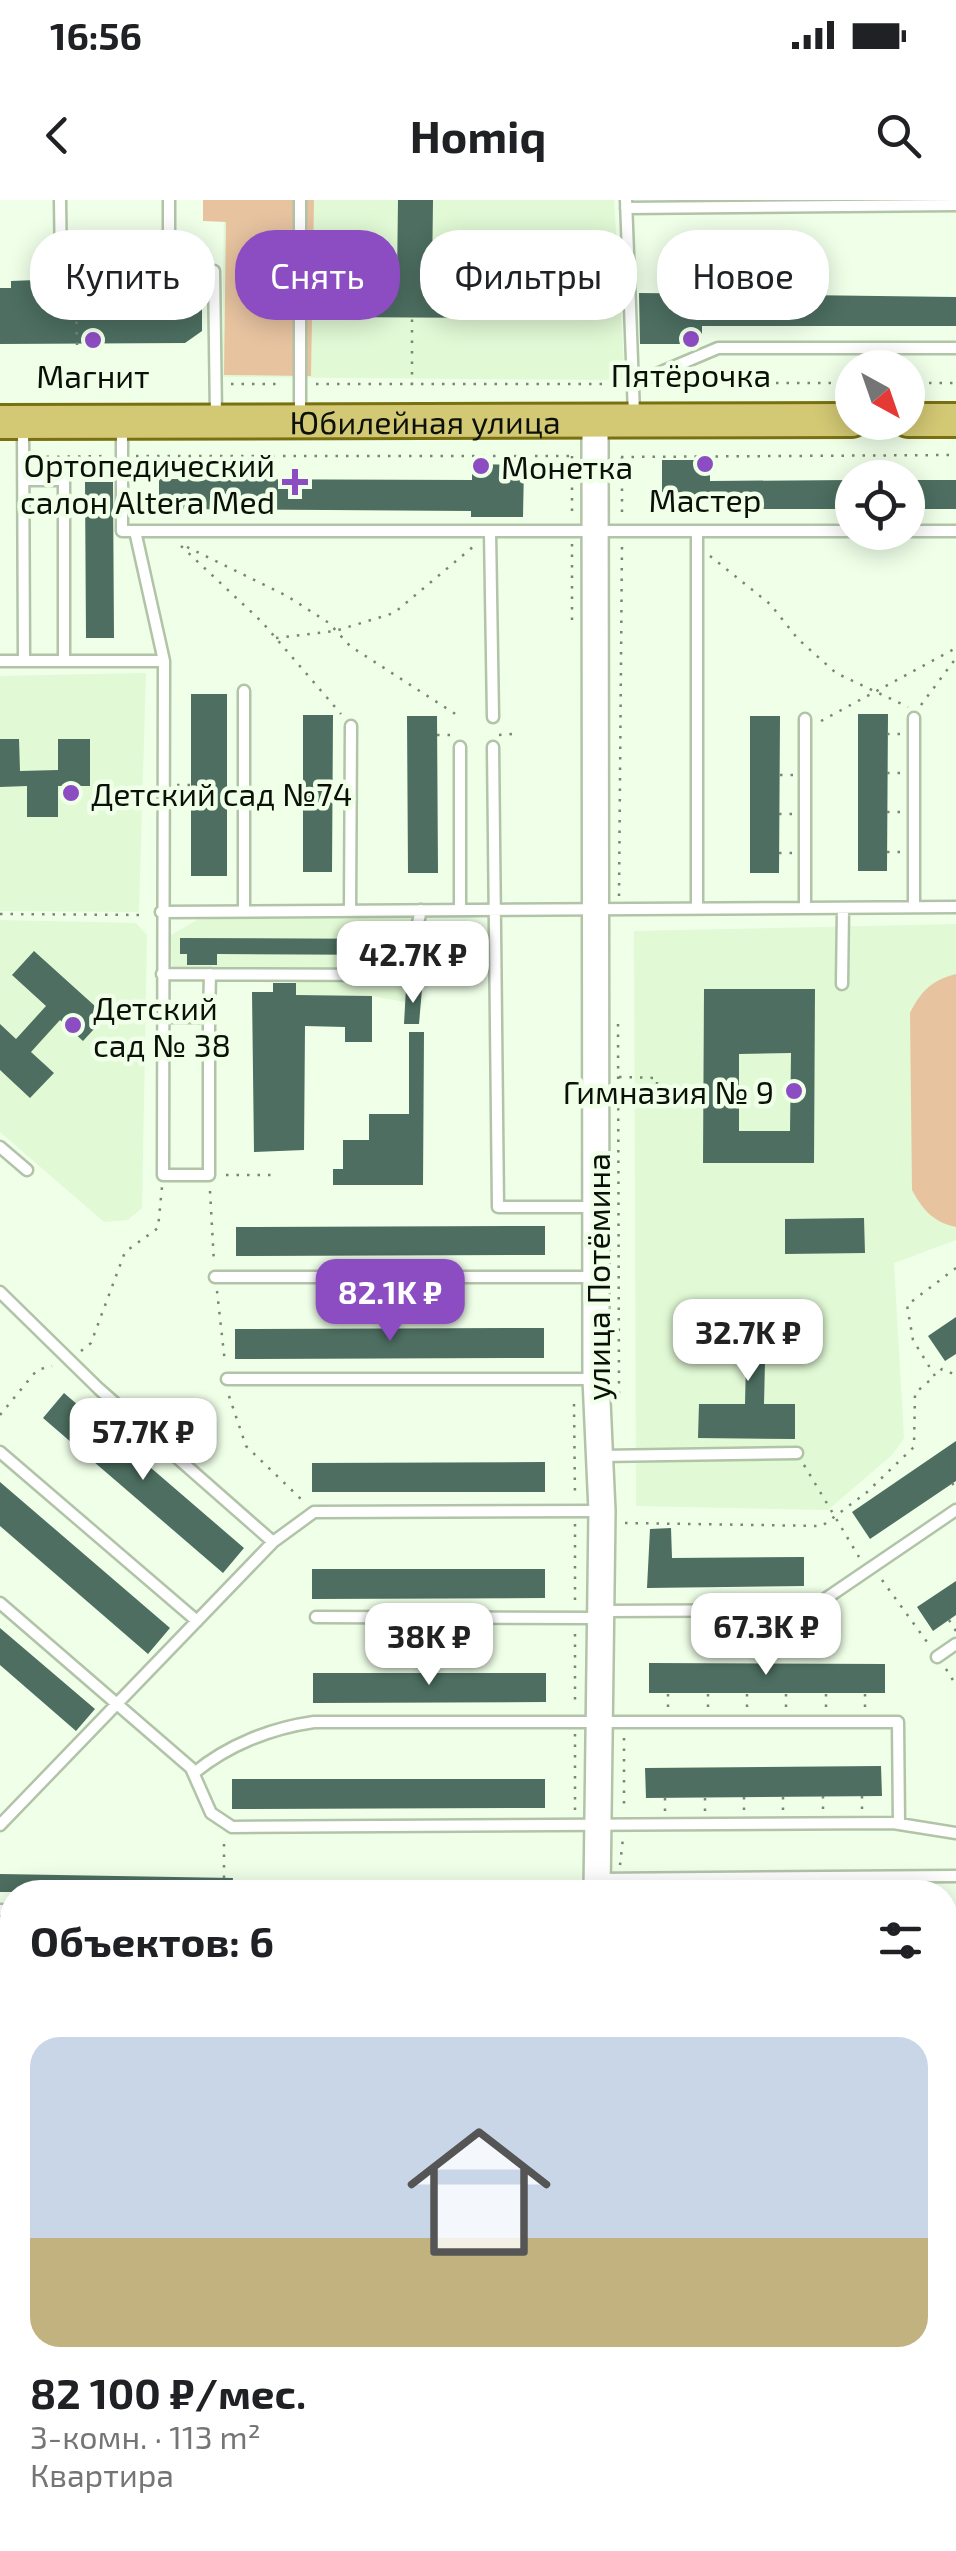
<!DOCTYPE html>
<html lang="ru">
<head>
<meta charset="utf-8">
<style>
  body { margin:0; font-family:"Exo 2",sans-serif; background:#f2f2f2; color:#202124; height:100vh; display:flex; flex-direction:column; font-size:38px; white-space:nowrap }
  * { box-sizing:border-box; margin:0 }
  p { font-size:32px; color:#757577 }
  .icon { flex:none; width:55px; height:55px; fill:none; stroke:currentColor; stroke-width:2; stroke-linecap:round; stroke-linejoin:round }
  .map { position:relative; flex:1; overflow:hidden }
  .panel { position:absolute; left:0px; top:1680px; width:958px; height:672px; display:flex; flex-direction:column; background:#fff; border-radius:40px 40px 0 0; box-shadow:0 5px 25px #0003 }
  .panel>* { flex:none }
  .guide { position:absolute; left:30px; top:30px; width:898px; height:90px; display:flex; gap:20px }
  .needle { width:65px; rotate:140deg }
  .buttons { position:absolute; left:835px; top:150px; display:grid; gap:20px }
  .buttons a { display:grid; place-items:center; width:90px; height:90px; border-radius:50%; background:#fff; box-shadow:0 5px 25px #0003; font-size:50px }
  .price { position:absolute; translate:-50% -85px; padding:0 22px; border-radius:20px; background:#fff; color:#222; font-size:32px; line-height:65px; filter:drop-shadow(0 2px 5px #0008) }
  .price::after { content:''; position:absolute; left:50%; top:60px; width:30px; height:22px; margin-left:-15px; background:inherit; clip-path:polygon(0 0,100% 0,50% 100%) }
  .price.on { background:#8d4dc2; color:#fff }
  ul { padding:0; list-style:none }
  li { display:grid; align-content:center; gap:20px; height:530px; padding:0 30px }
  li+li { border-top:2px solid #e0e0e0 }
  li span { display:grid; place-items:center; height:310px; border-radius:30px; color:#555 }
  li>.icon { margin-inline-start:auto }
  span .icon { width:180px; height:180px; fill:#fffc; stroke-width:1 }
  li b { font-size:42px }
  h2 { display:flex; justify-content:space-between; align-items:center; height:120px; padding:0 30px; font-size:42px }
  .pill { padding:0 35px; border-radius:40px; background:#fff; box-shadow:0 5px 25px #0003; font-size:35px; line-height:90px }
  .pill.on { background:#8d4dc2; color:#fff }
  .status { display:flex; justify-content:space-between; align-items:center; height:70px; padding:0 50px; background:#fff; direction:ltr }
  .status svg { height:28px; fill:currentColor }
  header { display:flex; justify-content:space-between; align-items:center; height:130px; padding:0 30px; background:#fff; font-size:45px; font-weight:700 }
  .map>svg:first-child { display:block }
  .built { fill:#e1f9d5 }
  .green { fill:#e7c3a0 }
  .building { fill:#4d6e61; fill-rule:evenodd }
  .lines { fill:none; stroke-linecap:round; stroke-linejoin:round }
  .service-casing { stroke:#b1c4a8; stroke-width:15 }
  .minor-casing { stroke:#b1c4a8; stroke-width:25 }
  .tertiary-casing { stroke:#b1c4a8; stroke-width:30 }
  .secondary-casing { stroke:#b1c4a8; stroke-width:35 }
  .primary-casing { stroke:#7a7012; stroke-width:38 }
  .path { stroke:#7a8575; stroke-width:2.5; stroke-dasharray:2.5 8; stroke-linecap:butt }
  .service { stroke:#fff; stroke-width:10 }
  .minor { stroke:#fff; stroke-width:20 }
  .tertiary { stroke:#fff; stroke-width:25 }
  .secondary { stroke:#fff; stroke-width:30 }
  .primary { stroke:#d3c874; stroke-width:32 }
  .poi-dot { fill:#8d4dc2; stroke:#efffe8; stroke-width:4 }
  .labels { text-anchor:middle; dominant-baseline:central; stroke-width:9; stroke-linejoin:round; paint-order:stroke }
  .poi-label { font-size:32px; fill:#0b1108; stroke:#efffe8 }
  .street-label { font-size:32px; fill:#0b1108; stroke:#efffe8 }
</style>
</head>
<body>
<div class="status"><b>16:56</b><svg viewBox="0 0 49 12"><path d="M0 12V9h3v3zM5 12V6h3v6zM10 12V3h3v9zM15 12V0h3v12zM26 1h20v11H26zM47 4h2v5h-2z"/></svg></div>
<header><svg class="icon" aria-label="back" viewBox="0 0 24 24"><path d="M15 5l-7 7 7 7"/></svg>Homiq<svg class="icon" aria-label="search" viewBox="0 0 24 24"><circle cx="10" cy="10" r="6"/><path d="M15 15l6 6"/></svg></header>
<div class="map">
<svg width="956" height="2351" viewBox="0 0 956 2351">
  <rect width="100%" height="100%" fill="#efffe8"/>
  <!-- built -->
  <path class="built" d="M224,0H614L625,180L222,177Z
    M146,473L139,712L0,711V476Z
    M423,716L421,805L372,796L296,795V781L172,779L171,735L202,717Z
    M0,720L136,723L147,735L142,1008L128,1020L104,1022L0,932Z
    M956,724V1040L894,1063L904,1238L892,1255L828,1310L636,1306L634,731Z
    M0,1958H12V2253L0,2239Z
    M161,2340H414L424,2341L432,2351H148Z"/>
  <!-- green -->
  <path class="green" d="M203,0H314L311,176L224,175L226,22L203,21Z
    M956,774V1027C933,1022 923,1010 912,990L910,813C921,791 932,780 956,774Z"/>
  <!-- building -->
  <path class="building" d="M398,0H433L432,81H502V118L327,117V81H397Z
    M36,80V88L100,92L99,80H196V90H202V131L185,143L0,144V88H11V81Z
    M639,93L956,97V126H702V144H640Z
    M662,260H710V281L852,280V309H715V296H662Z
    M472,264L524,265L523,317H471V311L159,309V279L472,280Z
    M908,280H956V309H908Z
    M85,282H113L114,438H86Z
    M191,494H227V676H191Z
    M858,514H888L887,671H858Z
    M303,515H333L332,672H303Z
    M407,516H437L438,673H408Z
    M750,516H780L779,673H750Z
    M0,539H19L20,571L58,570V539H90V586H58V617H27V586L0,587Z
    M180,738L404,739V744L402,755L217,754V765H187V754H180Z
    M34,751L106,816L83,841L60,820L31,852L54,873L30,898L0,870V824L16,839L46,806L12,775Z
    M273,783H296V795L372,796V842H345V827L305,826L304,950L254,952L252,792H273Z
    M406,788L422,789L419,824H404Z
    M704,789H815L814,963H703ZM791,853L790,931H739V854Z
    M409,832H424L423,985H333V969H343V940H369V914H409Z
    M864,1018L865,1053L785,1054V1019Z
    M545,1026V1055L236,1056V1027Z
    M956,1117V1154L945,1161L928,1136Z
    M700,1127L796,1128V1161H765L764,1204H795V1239L698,1238L699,1204H745L746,1159H699Z
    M544,1128V1158L235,1159V1129Z
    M64,1193L244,1348L223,1373L43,1218Z
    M956,1241V1281L870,1339L852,1312Z
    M545,1262V1292H312V1263Z
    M0,1282L170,1428L148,1454L0,1326Z
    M671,1328L672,1358L804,1357V1386L647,1388L650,1329Z
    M312,1369H545V1398L312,1399Z
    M956,1381V1415L933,1431L917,1407Z
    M0,1428L95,1509L76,1531L0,1465Z
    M649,1463L885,1464V1493H649Z
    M313,1473H546V1502L313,1503Z
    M881,1566L882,1596L646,1598L645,1568Z
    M232,1579H545V1608L232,1609Z
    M0,1674L233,1678L232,1692H0Z"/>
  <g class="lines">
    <defs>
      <path id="service" d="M60,0L61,69
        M169,0V71H214L216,216
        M300,0V215
        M626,0L634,214
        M626,8L956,5
        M633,184L718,148H956
        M122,225V331H697V708
        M23,227L24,461
        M23,280H64V461
        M135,331L164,461L163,975H209V817
        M697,331H852
        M908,331H956
        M490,332L493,517
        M0,461H164
        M244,491V711
        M493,547L498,1007H595
        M914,707V518
        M805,708V519
        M460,710V547
        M350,711L351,526
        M161,712L956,707
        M162,774L406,775L421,710
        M842,784L843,708
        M162,817H209L210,774
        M0,947L27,970
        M215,1077H594
        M0,1092L99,1189L273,1342
        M227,1179H596
        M0,1252L197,1421
        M601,1256L797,1253
        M0,1403L191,1568L211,1613L232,1627L893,1623L956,1633
        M603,1411L809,1410L956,1310
        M316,1417L599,1418
        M937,1457L956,1444
        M194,1573C228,1545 271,1528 314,1522H898L899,1624
        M0,1625L273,1342L314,1312L599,1311
        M597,1679L956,1676
        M0,1710L12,1711
        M0,1927H12
        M945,1959L956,1968
        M945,2107L956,2098
        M103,2351L117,2340
        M578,2351L579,2340
        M754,2351L767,2340"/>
      <path id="minor" d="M503,2351L504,2340"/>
      <path id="tertiary" d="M595,220L596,1179L602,1311L597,1692"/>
      <path id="secondary" d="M0,1798H12
        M945,1811H956"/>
      <g id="primary">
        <path d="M908,220H956"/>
        <path id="s1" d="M0,222L852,220"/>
      </g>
    </defs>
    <!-- service casing -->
    <use href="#service" class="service-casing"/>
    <!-- minor casing -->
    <use href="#minor" class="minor-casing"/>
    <!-- tertiary casing -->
    <use href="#tertiary" class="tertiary-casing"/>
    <!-- secondary casing -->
    <use href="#secondary" class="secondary-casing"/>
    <!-- primary casing -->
    <use href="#primary" class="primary-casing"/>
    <!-- path -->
    <path class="path" d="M75,69L77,146
      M671,183H852
      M908,183H956
      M231,184H283
      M316,184H618
      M412,185V117
      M136,256H573
      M572,256V316
      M36,257L108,256
      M621,257L956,255
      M622,257V316
      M572,344V426
      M181,346L262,422L341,514
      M187,347L287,396L329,423L350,446L460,517
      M710,356L770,404L798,439L836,473L908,507
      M276,438L335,431L394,413L474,346
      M921,505L956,458
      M821,521L956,448
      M887,534H901
      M437,535H451
      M499,535L512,534
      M887,573H901
      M780,575H793
      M177,585H191
      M887,612H901
      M779,614H793
      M887,652H901
      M779,653H793
      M619,696L622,344
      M0,714L145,715
      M618,824L619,1196
      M619,877L657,878V905L620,904
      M660,885L703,888
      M226,975H277
      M210,991L214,1063
      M956,1068L907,1105L913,1140L935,1176L942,1169L956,1175
      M217,1091L225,1163
      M81,1151L91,1143L125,1052L158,1028L162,987
      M229,1196L246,1246L302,1300
      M574,1204L575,1296
      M82,1208L91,1198
      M0,1215L37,1170L52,1166
      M111,1233L120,1223
      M804,1265L859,1357
      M952,1283L956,1288
      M625,1323L822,1326L866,1293L914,1247L915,1193L935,1176
      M575,1324V1406
      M882,1380L930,1446
      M949,1420L956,1431
      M575,1434V1506
      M946,1469L956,1485
      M668,1507V1493
      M708,1507V1493
      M747,1507V1493
      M786,1507V1493
      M826,1507V1493
      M865,1507V1493
      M575,1534V1611
      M624,1538V1610
      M823,1596V1610
      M862,1596V1610
      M744,1597V1611
      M783,1597V1610
      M665,1598V1611
      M705,1598V1611
      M620,1665L623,1638
      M224,1678V1638
      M0,1744H12
      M945,1755H956
      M0,1831H12
      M945,1847H956
      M945,2063L952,2085
      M0,2284L12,2299
      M945,2298L956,2289
      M0,2314L8,2294
      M47,2340L57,2351
      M135,2340L144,2351
      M436,2340L482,2347
      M882,2351L895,2340"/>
    <!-- service -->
    <use href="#service" class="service"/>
    <!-- minor -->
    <use href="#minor" class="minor"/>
    <!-- tertiary -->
    <use href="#tertiary" class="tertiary"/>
    <!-- secondary -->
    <use href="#secondary" class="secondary"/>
    <!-- primary -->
    <use href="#primary" class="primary"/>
  </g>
  <!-- markers -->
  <g class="poi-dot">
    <circle cx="691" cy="139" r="10"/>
    <circle cx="93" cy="140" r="10"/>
    <circle cx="705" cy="264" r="10"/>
    <circle cx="481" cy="266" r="10"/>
    <path d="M290 267h10v10h10v10h-10v10h-10v-10h-10v-10h10z"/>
    <circle cx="71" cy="593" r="10"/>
    <circle cx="73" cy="825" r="10"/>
    <circle cx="794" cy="891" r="10"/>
  </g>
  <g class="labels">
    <!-- poi labels -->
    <g class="poi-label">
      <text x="691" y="174">Пятёрочка</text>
      <text x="93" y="175">Магнит</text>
      <text x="275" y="264" text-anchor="end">Ортопедический<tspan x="275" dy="37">салон Altera Med</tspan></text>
      <text x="501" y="266" text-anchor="start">Монетка</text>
      <text x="705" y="299">Мастер</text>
      <text x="91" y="593" text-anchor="start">Детский сад №74</text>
      <text x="93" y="807" text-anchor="start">Детский<tspan x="93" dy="37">сад № 38</tspan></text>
      <text x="774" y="891" text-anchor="end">Гимназия № 9</text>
    </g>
    <!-- street labels -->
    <g class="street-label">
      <text stroke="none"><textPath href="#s1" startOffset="425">Юбилейная улица</textPath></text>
      <text transform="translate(597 1077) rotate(-90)">улица Потёмина</text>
    </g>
  </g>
</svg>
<div class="buttons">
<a><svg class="needle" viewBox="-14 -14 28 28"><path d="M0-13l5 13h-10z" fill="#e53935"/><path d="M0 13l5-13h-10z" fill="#757577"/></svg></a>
<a><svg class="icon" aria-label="locate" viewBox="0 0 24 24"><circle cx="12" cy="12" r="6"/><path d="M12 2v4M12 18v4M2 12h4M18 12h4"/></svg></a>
</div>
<b class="price" style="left:413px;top:806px">42.7K ₽</b>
<b class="price on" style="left:390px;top:1144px">82.1K ₽</b>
<b class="price" style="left:748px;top:1184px">32.7K ₽</b>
<b class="price" style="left:143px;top:1283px">57.7K ₽</b>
<b class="price" style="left:766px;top:1478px">67.3K ₽</b>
<b class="price" style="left:429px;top:1488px">38K ₽</b>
<div class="guide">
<a class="pill">Купить</a>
<a class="pill on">Снять</a>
<a class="pill">Фильтры</a>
<a class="pill">Новое</a>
</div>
<section class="panel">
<h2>Объектов: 6<svg class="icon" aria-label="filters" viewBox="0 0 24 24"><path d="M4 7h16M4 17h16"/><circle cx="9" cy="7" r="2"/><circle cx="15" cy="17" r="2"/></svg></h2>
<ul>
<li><span style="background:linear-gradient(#c9d6e8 65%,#c2b280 0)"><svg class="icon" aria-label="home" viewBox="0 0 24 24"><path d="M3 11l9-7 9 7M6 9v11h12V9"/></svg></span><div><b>82 100 ₽/мес.</b><p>3-комн. · 113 m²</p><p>Квартира</p></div></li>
</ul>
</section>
</div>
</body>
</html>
